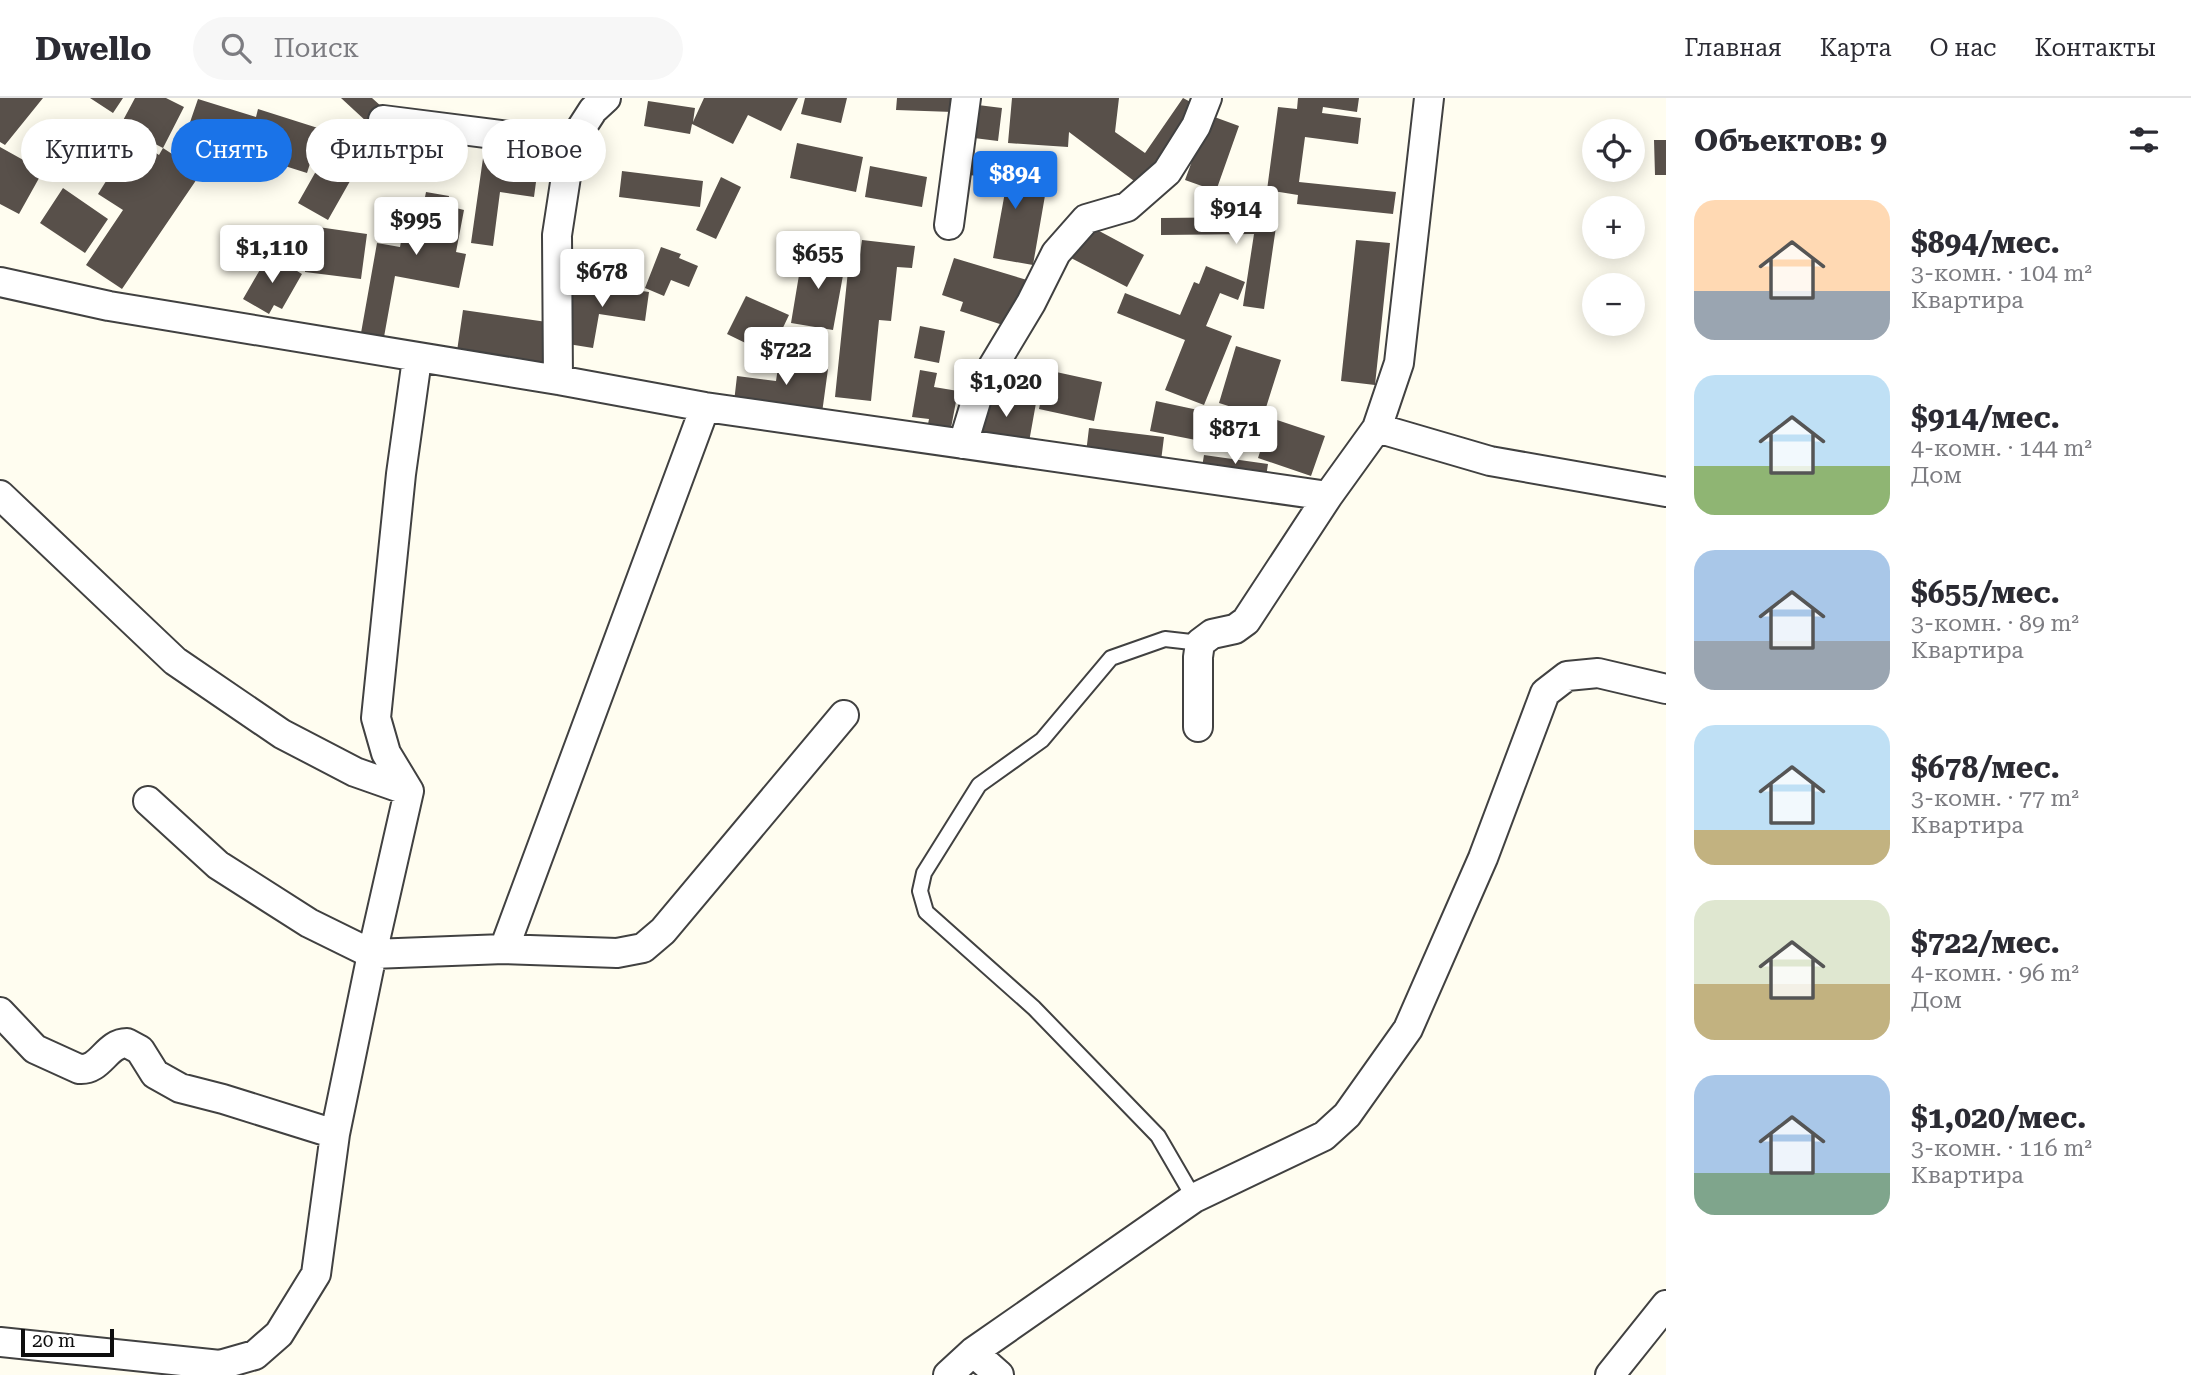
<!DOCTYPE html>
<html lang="ru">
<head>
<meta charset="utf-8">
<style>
  body { margin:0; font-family:"Roboto Serif",serif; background:#f7f7f7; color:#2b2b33; height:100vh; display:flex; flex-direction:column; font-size:26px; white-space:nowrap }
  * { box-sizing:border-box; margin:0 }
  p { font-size:23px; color:#7c7c81 }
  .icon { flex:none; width:38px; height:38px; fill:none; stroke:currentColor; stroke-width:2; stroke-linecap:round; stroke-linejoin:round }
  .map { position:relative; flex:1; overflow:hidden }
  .panel { display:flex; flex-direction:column; background:#fff; width:525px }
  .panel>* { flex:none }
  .top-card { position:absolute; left:21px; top:21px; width:665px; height:63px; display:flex; gap:14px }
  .tools { position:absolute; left:1582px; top:21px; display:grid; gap:14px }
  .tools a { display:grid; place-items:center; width:63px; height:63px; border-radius:50%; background:#fff; box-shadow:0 4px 18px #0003; font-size:35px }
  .scale { position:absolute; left:21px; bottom:18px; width:93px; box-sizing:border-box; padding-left:7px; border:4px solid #0e0e0e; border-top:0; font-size:19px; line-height:24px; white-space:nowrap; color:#0e0e0e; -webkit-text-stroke:5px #fff; paint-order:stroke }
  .price { position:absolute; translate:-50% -60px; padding:0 16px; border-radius:7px; background:#fff; color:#222; font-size:23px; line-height:46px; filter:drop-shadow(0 2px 4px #0008) }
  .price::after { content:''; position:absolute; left:50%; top:42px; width:21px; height:16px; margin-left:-10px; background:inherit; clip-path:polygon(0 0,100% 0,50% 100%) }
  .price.active { background:#1a73e8; color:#fff }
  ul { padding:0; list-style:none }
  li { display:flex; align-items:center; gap:21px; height:175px; padding:0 28px }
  li span { display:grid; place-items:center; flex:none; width:196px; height:140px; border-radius:21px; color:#555 }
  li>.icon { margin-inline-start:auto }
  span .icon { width:84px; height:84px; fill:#fffc; stroke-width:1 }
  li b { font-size:30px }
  h2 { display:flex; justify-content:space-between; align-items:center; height:84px; padding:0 28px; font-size:30px }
  .pill { padding:0 24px; border-radius:32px; background:#fff; box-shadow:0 4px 18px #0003; font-size:24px; line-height:63px }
  .pill.active { background:#1a73e8; color:#fff }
  header { display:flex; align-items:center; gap:42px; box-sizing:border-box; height:98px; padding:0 35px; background:#fff; border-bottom:2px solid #e1e1e2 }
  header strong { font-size:33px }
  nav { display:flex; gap:38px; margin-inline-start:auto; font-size:24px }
  .search { width:490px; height:63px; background:#f7f7f7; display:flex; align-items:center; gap:18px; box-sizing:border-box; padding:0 24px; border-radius:38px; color:#7c7c81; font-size:26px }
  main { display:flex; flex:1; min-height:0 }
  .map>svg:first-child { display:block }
  .building { fill:#58504a }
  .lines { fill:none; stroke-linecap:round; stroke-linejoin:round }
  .service-casing { stroke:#414141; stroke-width:18 }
  .minor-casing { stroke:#414141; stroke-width:32 }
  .service { stroke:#fff; stroke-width:14 }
  .minor { stroke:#fff; stroke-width:28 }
</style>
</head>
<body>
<header>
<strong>Dwello</strong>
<div class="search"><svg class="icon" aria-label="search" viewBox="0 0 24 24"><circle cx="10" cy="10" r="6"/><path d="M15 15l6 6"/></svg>Поиск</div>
<nav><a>Главная</a><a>Карта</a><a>О нас</a><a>Контакты</a></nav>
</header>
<main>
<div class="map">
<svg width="1666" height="1277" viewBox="0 0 1666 1277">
  <rect width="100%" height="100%" fill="#fffdf0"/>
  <!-- building -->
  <path class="building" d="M0,0H43L5,47L0,44Z
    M90,0H123L113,15Z
    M135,0H166L184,9L163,50L120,28Z
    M341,0H372L382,9L367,24Z
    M704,0H798L781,33L748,17L733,46L692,26L690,36L644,28L648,3L695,10L693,24Z
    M805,0H847L841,25L801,16Z
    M897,0H954L953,14L896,12Z
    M1012,0H1119L1115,34L1145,55L1183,0L1200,9L1142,89L1069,34L1068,49L1008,45Z
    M1298,0H1359L1357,14L1323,9L1322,15L1361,20L1358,46L1305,39L1299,84L1396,94L1393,116L1297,106L1298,97L1267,92L1278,9L1297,11Z
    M198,1L256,19L258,11L321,31L307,75L244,55L246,48L188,30Z
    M978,7L1002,10L998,43L974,40Z
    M1209,17L1239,28L1216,93L1185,82Z
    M133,40L159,57L163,50L201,75L122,191L86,167L123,112L98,96Z
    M1654,42H1666V77H1655Z
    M797,45L863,59L856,94L790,80Z
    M485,46L540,54L534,99L500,94L493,148L471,145Z
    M0,49L43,73L19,116L0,106Z
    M328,52L358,69L328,122L298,105Z
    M974,57L1011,64L1008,80L1047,86L1033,167L993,160L1007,83L970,77Z
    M870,68L927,79L922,109L865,99Z
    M622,73L703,83L700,109L619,99Z
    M721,79L741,89L716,141L696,132Z
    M63,90L108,121L85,155L40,125Z
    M426,94L449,98L448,108L464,112L456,154L466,156L459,190L395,178L384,239L361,235L377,145L400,149L409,101L424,104Z
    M1257,119L1277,122L1264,211L1243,208L1254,136L1161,137V120Z
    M1088,127L1144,157L1127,189L1071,160Z
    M311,128L367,136L361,181L305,174Z
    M862,142L915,148L912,170L897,169L891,223L879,222L871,303L835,299L849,163L859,164Z
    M1356,142L1390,145L1375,287L1341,283Z
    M661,149L681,156L679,160L698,168L689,189L671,182L664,198L645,190Z
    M803,153L846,161L833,232L791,225Z
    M269,156L302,176L282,211L274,207L269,216L243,201Z
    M954,160L1027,182L1012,230L960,213L963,204L942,197Z
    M1206,168L1245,184L1238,202L1220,195L1206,228L1232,238L1204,307L1165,292L1185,242L1117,215L1125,195L1180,217L1194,184L1199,186Z
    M574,183L649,194L645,223L599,216L593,250L568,246L573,212H569Z
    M746,198L789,217L770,257L727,236Z
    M463,212L554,225L548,266L457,253Z
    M920,228L945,233L939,265L914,260Z
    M1236,248L1281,262L1263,319L1219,305Z
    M781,249L797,251L795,267L828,271L822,315L734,304L737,278L776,283Z
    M920,272L937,275L934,289L958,293L951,330L928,326L929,321L912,319Z
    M1047,272L1102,284L1094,323L1039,311Z
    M982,297L1036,305L1029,344L975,336Z
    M1156,303L1212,315L1206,344L1150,333Z
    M1271,320L1325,338L1311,378L1258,360Z
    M1089,330L1164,339L1161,363L1086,355Z
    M1204,357L1268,366L1266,379L1202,369Z"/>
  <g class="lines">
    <defs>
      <path id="service" d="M1194,1100L1158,1038L1034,910L926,814L920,793L924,775L979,687L1042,642L1111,560L1165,541L1200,545"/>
      <path id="minor" d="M383,22L571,46
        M949,127L966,0
        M0,184L109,208L558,282L705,309L1328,398
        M558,282L557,137L571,46L593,12L606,0
        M705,309L504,851L617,855L643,850L663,833L844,617
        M1377,330L1490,363L1666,394
        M963,346L980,290L1031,205L1056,155L1086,121L1127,109L1167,74L1196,28L1207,0
        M0,397L175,563L282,636L355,674L409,693
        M1198,629V559L1200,545L1212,536L1235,531L1246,523L1328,398L1377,330L1399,265L1429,0
        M148,703L218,767L309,825L372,856L409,693L386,655L376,620L401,376L417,261
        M0,914L35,951L79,971C101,973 106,945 127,945L140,952L155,976L180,990L223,1001L335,1036
        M0,1244L220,1267L255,1257L279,1236L316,1176L335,1036L372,856L504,851
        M973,1254L999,1277
        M948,1277L973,1254L1194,1100L1324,1038L1347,1017L1408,931L1483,760L1545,595L1567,578L1598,575L1666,591
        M1610,1277L1666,1207"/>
    </defs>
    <!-- service casing -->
    <use href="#service" class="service-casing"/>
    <!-- minor casing -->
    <use href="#minor" class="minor-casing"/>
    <!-- service -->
    <use href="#service" class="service"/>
    <!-- minor -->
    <use href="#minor" class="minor"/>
  </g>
</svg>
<div class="tools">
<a><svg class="icon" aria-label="locate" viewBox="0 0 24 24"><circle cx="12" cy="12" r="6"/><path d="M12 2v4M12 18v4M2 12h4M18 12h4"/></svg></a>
<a>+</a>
<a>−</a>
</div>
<div class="scale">20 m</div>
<b class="price active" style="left:1015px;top:113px">$894</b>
<b class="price" style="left:1236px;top:148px">$914</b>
<b class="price" style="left:416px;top:159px">$995</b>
<b class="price" style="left:272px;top:187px">$1,110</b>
<b class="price" style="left:818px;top:193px">$655</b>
<b class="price" style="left:602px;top:211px">$678</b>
<b class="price" style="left:786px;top:289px">$722</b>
<b class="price" style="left:1006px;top:321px">$1,020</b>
<b class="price" style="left:1235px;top:368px">$871</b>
<div class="top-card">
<a class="pill">Купить</a>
<a class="pill active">Снять</a>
<a class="pill">Фильтры</a>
<a class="pill">Новое</a>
</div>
</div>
<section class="panel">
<h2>Объектов: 9<svg class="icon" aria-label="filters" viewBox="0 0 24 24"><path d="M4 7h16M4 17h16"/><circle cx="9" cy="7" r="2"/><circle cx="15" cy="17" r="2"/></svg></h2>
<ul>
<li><span style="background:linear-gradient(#ffd9b3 65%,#9aa5b1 0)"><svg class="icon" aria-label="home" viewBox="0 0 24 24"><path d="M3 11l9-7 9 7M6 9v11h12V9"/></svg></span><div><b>$894/мес.</b><p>3-комн. · 104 m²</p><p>Квартира</p></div></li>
<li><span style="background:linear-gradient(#bfe0f5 65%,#8fb573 0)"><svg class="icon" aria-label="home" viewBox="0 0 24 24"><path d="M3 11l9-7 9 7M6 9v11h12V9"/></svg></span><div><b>$914/мес.</b><p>4-комн. · 144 m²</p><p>Дом</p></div></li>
<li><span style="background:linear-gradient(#a9c7e8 65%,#9aa5b1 0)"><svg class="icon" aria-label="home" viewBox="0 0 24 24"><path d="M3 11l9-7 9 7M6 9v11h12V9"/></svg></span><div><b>$655/мес.</b><p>3-комн. · 89 m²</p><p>Квартира</p></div></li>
<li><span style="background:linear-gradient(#bfe0f5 75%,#c2b280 0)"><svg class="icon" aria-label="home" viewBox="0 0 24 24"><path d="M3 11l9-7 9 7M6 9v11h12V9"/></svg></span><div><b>$678/мес.</b><p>3-комн. · 77 m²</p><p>Квартира</p></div></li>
<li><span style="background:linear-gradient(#dfe7d0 60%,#c2b280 0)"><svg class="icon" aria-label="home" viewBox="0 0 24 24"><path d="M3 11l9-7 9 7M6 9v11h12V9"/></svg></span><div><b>$722/мес.</b><p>4-комн. · 96 m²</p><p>Дом</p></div></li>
<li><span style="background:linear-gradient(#a9c7e8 70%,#7fa58c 0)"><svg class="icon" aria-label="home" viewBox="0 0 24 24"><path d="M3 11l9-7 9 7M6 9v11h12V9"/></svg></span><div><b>$1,020/мес.</b><p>3-комн. · 116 m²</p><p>Квартира</p></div></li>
</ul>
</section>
</main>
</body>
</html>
